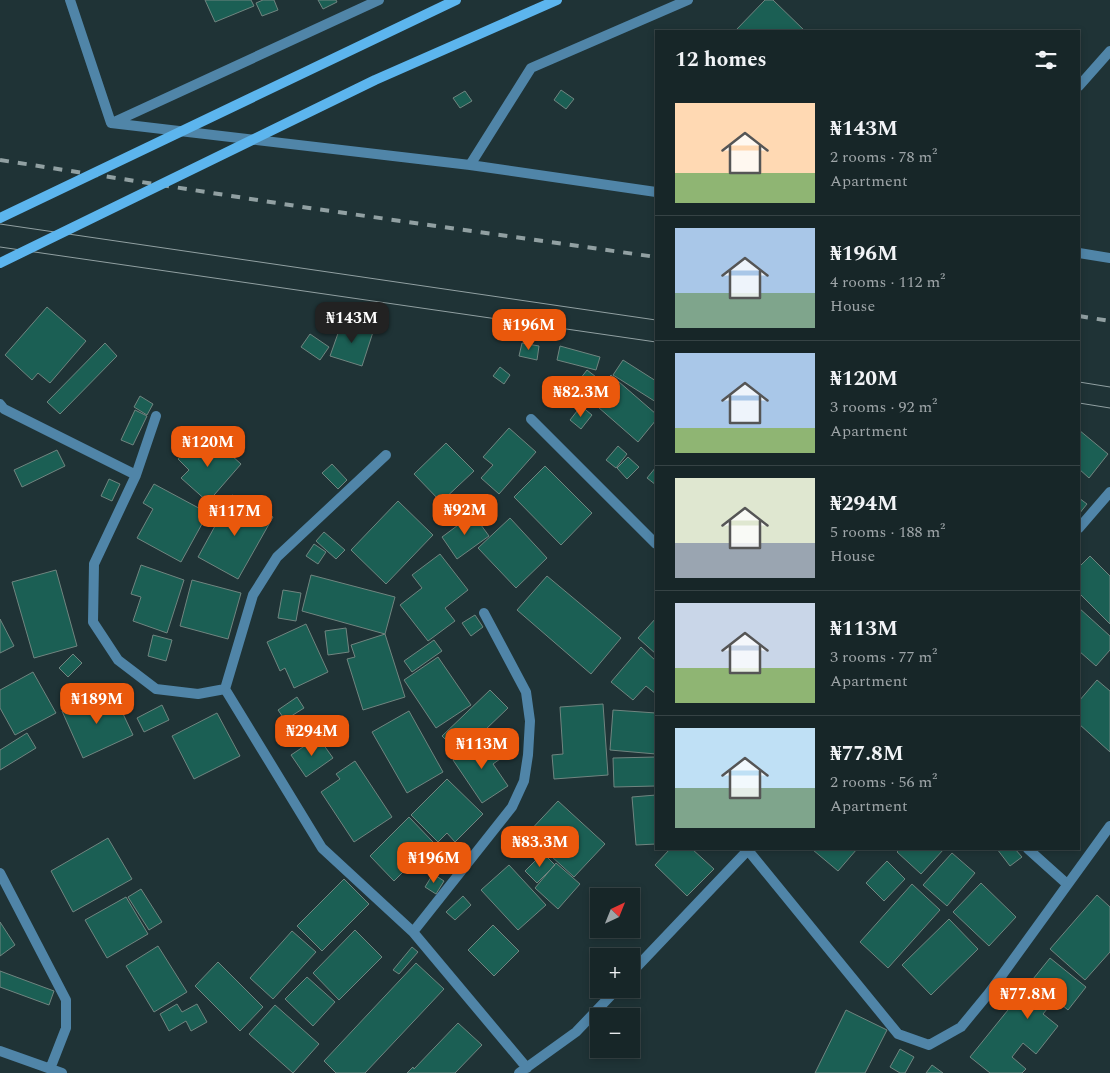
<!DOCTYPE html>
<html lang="en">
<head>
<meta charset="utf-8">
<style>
  body { margin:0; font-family:Spectral,serif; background:#202e30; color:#f1f3f6; height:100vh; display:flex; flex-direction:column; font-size:19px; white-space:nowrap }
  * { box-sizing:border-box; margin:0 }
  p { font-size:16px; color:#9ea5a8 }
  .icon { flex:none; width:28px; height:28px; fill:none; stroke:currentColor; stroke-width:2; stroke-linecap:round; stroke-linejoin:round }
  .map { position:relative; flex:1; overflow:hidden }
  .panel { position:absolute; left:655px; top:30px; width:425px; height:820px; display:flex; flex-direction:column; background:#172628; border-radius:0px; box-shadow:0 2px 8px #0003,0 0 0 1px #364345 }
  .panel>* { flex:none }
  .needle { width:32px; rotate:43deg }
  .fabs { position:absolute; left:590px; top:888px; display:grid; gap:10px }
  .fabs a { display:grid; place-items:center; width:50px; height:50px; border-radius:0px; background:#172628; box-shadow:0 2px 8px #0003,0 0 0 1px #364345; font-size:25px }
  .price { position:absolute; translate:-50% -42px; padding:0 11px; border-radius:10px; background:#ea580c; color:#fff; font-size:16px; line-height:32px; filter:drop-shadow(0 1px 2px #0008) }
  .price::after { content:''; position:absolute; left:50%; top:30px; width:15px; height:11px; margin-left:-8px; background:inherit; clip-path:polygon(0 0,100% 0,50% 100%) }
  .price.active { background:#222; color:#fff }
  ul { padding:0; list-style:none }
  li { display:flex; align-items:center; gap:15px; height:125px; padding:0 20px }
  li+li { border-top:1px solid #364345 }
  li span { display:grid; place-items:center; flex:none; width:140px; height:100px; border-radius:0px; color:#555 }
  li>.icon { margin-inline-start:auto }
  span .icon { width:60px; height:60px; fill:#fffc; stroke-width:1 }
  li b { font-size:21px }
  h2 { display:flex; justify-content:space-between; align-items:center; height:60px; padding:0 20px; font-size:21px }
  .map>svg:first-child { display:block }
  .building { fill:#1b5f54; stroke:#708580 }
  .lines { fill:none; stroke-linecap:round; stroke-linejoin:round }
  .street { stroke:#5085a8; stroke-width:10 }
  .tram { stroke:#91a0a2; stroke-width:1 }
  .rail { stroke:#91a0a2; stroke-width:4; stroke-dasharray:9 9; stroke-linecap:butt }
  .secondary-bridge { stroke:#5cb5ee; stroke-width:10 }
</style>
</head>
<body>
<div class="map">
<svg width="1110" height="1073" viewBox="0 0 1110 1073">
  <rect width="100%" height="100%" fill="#1f3336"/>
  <!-- building -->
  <path class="building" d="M205,0H251L254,6L215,22Z
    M263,0H274L278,10L262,16L256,3Z
    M318,0H336L337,2L323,9Z
    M765,0H773L805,31H737L736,30Z
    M561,90L574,99L566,109L554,100Z
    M465,91L472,101L460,108L453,98Z
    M47,307L86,341L50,383L38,373L32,380L5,355Z
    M342,322L373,332L362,366L330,356Z
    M310,334L329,347L320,360L301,347Z
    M105,343L117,356L60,414L47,402Z
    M522,343L539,346L537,360L519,356Z
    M560,346L600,357L596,370L557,360Z
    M623,360L656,381V402L613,375Z
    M500,367L510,375L504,384L493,376Z
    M587,370L600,380L577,410L564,400Z
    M611,375L656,414V420L638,442L590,400Z
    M140,396L153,404L147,415L134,407Z
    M581,406L592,415L581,429L570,420Z
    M135,410L147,416L133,445L121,440Z
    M509,428L536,452L499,494L481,478L493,465L483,457Z
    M1079,430L1108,454L1089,478L1079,469Z
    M211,437L241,464L208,502L181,478L189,470L178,459L191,444L199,451Z
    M446,443L474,471L441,502L414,474Z
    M618,446L627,454L616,468L606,460Z
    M57,450L65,466L22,487L14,470Z
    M628,457L639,467L627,479L617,468Z
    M332,464L347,480L338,489L322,473Z
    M545,466L592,513L561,545L514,497Z
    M656,467V485L647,478Z
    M109,479L120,484L112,501L101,496Z
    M154,484L208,513L181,562L137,538L153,509L143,503Z
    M232,495L273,517L238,579L198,557Z
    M1079,498L1087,504L1079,514Z
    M398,501L433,535L386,584L351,550Z
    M473,514L489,536L457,559L442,537Z
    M510,518L547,558L516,588L478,548Z
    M324,532L345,550L336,559L316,541Z
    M314,544L326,552L318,564L306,556Z
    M440,554L468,590L445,608L455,621L428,641L400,605L422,588L412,575Z
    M1090,556L1110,576V624L1079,593V567Z
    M141,565L184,580L167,633L133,621L141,597L131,594Z
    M56,570L77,646L34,658L12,582Z
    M311,575L395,597L385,634L302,611Z
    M547,576L621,638L591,674L517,610Z
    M192,580L241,593L228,639L180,626Z
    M283,590L301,593L296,621L278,618Z
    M1079,608L1110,636V650L1096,666L1079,651Z
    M475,615L483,627L471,636L462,623Z
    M656,618V654L638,638Z
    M0,619L14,646L0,653Z
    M306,624L328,672L294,688L285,668L280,671L267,642Z
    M346,628L349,652L328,655L325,631Z
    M385,634L405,697L363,710L347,659L355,657L351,645Z
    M153,635L172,640L166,661L148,656Z
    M434,640L442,651L412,672L404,661Z
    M641,647L656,661V694L646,686L633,700L611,682Z
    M73,654L82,663L68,677L59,668Z
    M438,657L471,705L436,728L404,680Z
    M33,672L56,713L15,735L0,708V690Z
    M1097,680L1110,691V752L1079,724V701Z
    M490,690L508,708L460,754L442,736Z
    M99,694L105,706L117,701L133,735L83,758L62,711Z
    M297,697L304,708L285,720L278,710Z
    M603,704L608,775L554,779L552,755L563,754L560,707Z
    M162,705L169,720L144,732L137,718Z
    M613,710L656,713V754L610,750Z
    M409,711L443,772L407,793L372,732Z
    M217,713L240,756L194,779L172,736Z
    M27,733L36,748L0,770V750Z
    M318,737L333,758L306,777L291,755Z
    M486,738L500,759L493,764L508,786L482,803L453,760Z
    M656,757V786L614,787L613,758Z
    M355,761L392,817L354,842L321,792L340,779L336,774Z
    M447,779L483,814L455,842L447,833L438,842L411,815Z
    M656,795V844L636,845L632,797Z
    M558,801L605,844L574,877L527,834Z
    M409,817L433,842L394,881L370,856Z
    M108,838L132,879L73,912L51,871Z
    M670,849H692L714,869L687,896L655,865Z
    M814,849H857L838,871L813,850Z
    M900,849H944L921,874L897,852Z
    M997,849H1015L1022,857L1010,866Z
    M543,853L555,865L537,883L525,871Z
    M952,853L975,873L947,906L923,885Z
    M887,861L905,879L884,901L866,883Z
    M556,863L580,884L558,909L535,888Z
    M509,865L546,905L518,930L481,890Z
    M433,874L444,881L436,894L425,887Z
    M344,879L369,904L322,951L297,926Z
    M981,883L1016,917L989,946L953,912Z
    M912,884L940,910L888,968L860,942Z
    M141,889L162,922L149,930L128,897Z
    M1097,895L1110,907V952L1085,980L1050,949Z
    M463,896L471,905L455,920L446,912Z
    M126,897L148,934L107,958L85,920Z
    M949,919L978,949L931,995L902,965Z
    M0,922L15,945L0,956Z
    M493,925L519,951L494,976L468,950Z
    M355,930L382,957L339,1000L313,973Z
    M292,931L316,952L273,999L250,978Z
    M158,946L187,992L154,1012L126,966Z
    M412,947L418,952L399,974L393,970Z
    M1050,958L1086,987L1068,1010L1055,999L1043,1014L1058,1026L1036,1054L1023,1043L1012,1057L1026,1069L1022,1073H990L970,1057Z
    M218,962L263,1007L240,1031L195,986Z
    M416,963L444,989L365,1073H336L324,1061Z
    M0,971L54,991L49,1005L0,987Z
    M307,977L335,1002L313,1026L285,999Z
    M177,1004L182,1012L197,1004L207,1022L191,1031L186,1021L169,1031L160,1014Z
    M275,1005L319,1044L293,1073L249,1034Z
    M846,1010L887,1030L865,1073H815Z
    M458,1023L482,1045L455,1073H407L413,1067L414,1069Z
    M900,1049L914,1057L905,1073H900L890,1067Z
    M932,1065L943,1073H926Z"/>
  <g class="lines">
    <!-- street -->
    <path class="street" d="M70,0L111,123L470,165
      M1079,86L1110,51
      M112,123L379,0
      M656,192L470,165L531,68L688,0
      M1079,253L1110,258
      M0,404L4,409L136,475
      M156,416L136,475L94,564L93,622L118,660L156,689L198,694L225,689
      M531,419L656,544
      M386,455L277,557L253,595L225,689L322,848L413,932L527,1068
      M1079,528L1110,492
      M747,849L898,1034L929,1045L961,1027L989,993L1110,826
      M1028,849L1067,884
      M0,873L66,1000V1028L50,1069
      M413,932L512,807L524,781L528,755L530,721L526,692L484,613
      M631,973L748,850
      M0,1051L62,1073
      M519,1073L576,1032L617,989"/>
    <!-- tram -->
    <path class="tram" d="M0,224L656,320
      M0,247L656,342
      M1079,382L1110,387
      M1079,403L1110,408"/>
    <!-- rail -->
    <path class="rail" d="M0,160L309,208L656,257
      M1079,316L1110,321"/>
    <!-- secondary-bridge -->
    <path class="secondary-bridge" d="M0,218L456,0
      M0,263L375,80L557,0"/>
  </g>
</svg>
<div class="fabs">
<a><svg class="needle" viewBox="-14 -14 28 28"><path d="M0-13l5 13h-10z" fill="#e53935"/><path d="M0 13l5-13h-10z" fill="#9ea5a8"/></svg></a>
<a>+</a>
<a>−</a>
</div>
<b class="price active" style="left:352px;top:344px">₦143M</b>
<b class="price" style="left:529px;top:351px">₦196M</b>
<b class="price" style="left:581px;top:418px">₦82.3M</b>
<b class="price" style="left:208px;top:468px">₦120M</b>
<b class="price" style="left:465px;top:536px">₦92M</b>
<b class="price" style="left:235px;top:537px">₦117M</b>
<b class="price" style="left:97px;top:725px">₦189M</b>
<b class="price" style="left:312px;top:757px">₦294M</b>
<b class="price" style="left:482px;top:770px">₦113M</b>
<b class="price" style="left:540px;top:868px">₦83.3M</b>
<b class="price" style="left:434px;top:884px">₦196M</b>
<b class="price" style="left:1028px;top:1020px">₦77.8M</b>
<section class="panel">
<h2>12 homes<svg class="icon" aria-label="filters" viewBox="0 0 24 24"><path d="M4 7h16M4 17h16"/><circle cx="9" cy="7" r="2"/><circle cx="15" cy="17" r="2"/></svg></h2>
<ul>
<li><span style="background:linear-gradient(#ffd9b3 70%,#8fb573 0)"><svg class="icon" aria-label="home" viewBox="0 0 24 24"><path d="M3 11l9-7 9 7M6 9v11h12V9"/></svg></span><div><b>₦143M</b><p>2 rooms · 78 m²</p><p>Apartment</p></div></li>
<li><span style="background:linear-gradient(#a9c7e8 65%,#7fa58c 0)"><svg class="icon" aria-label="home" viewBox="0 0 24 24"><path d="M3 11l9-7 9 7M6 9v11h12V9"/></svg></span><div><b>₦196M</b><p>4 rooms · 112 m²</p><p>House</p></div></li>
<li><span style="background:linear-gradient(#a9c7e8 75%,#8fb573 0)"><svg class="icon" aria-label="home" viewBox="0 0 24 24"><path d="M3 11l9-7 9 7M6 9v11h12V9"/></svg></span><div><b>₦120M</b><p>3 rooms · 92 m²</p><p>Apartment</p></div></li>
<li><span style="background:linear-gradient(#dfe7d0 65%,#9aa5b1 0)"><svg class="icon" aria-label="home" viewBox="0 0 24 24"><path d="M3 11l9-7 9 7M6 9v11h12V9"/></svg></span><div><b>₦294M</b><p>5 rooms · 188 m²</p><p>House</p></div></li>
<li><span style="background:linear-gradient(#c9d6e8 65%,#8fb573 0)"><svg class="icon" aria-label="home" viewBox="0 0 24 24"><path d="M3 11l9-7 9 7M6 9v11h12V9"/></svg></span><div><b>₦113M</b><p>3 rooms · 77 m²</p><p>Apartment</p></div></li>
<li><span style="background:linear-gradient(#bfe0f5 60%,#7fa58c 0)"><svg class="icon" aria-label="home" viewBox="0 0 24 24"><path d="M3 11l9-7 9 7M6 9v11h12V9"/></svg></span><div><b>₦77.8M</b><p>2 rooms · 56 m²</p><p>Apartment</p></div></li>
</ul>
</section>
</div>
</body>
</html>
